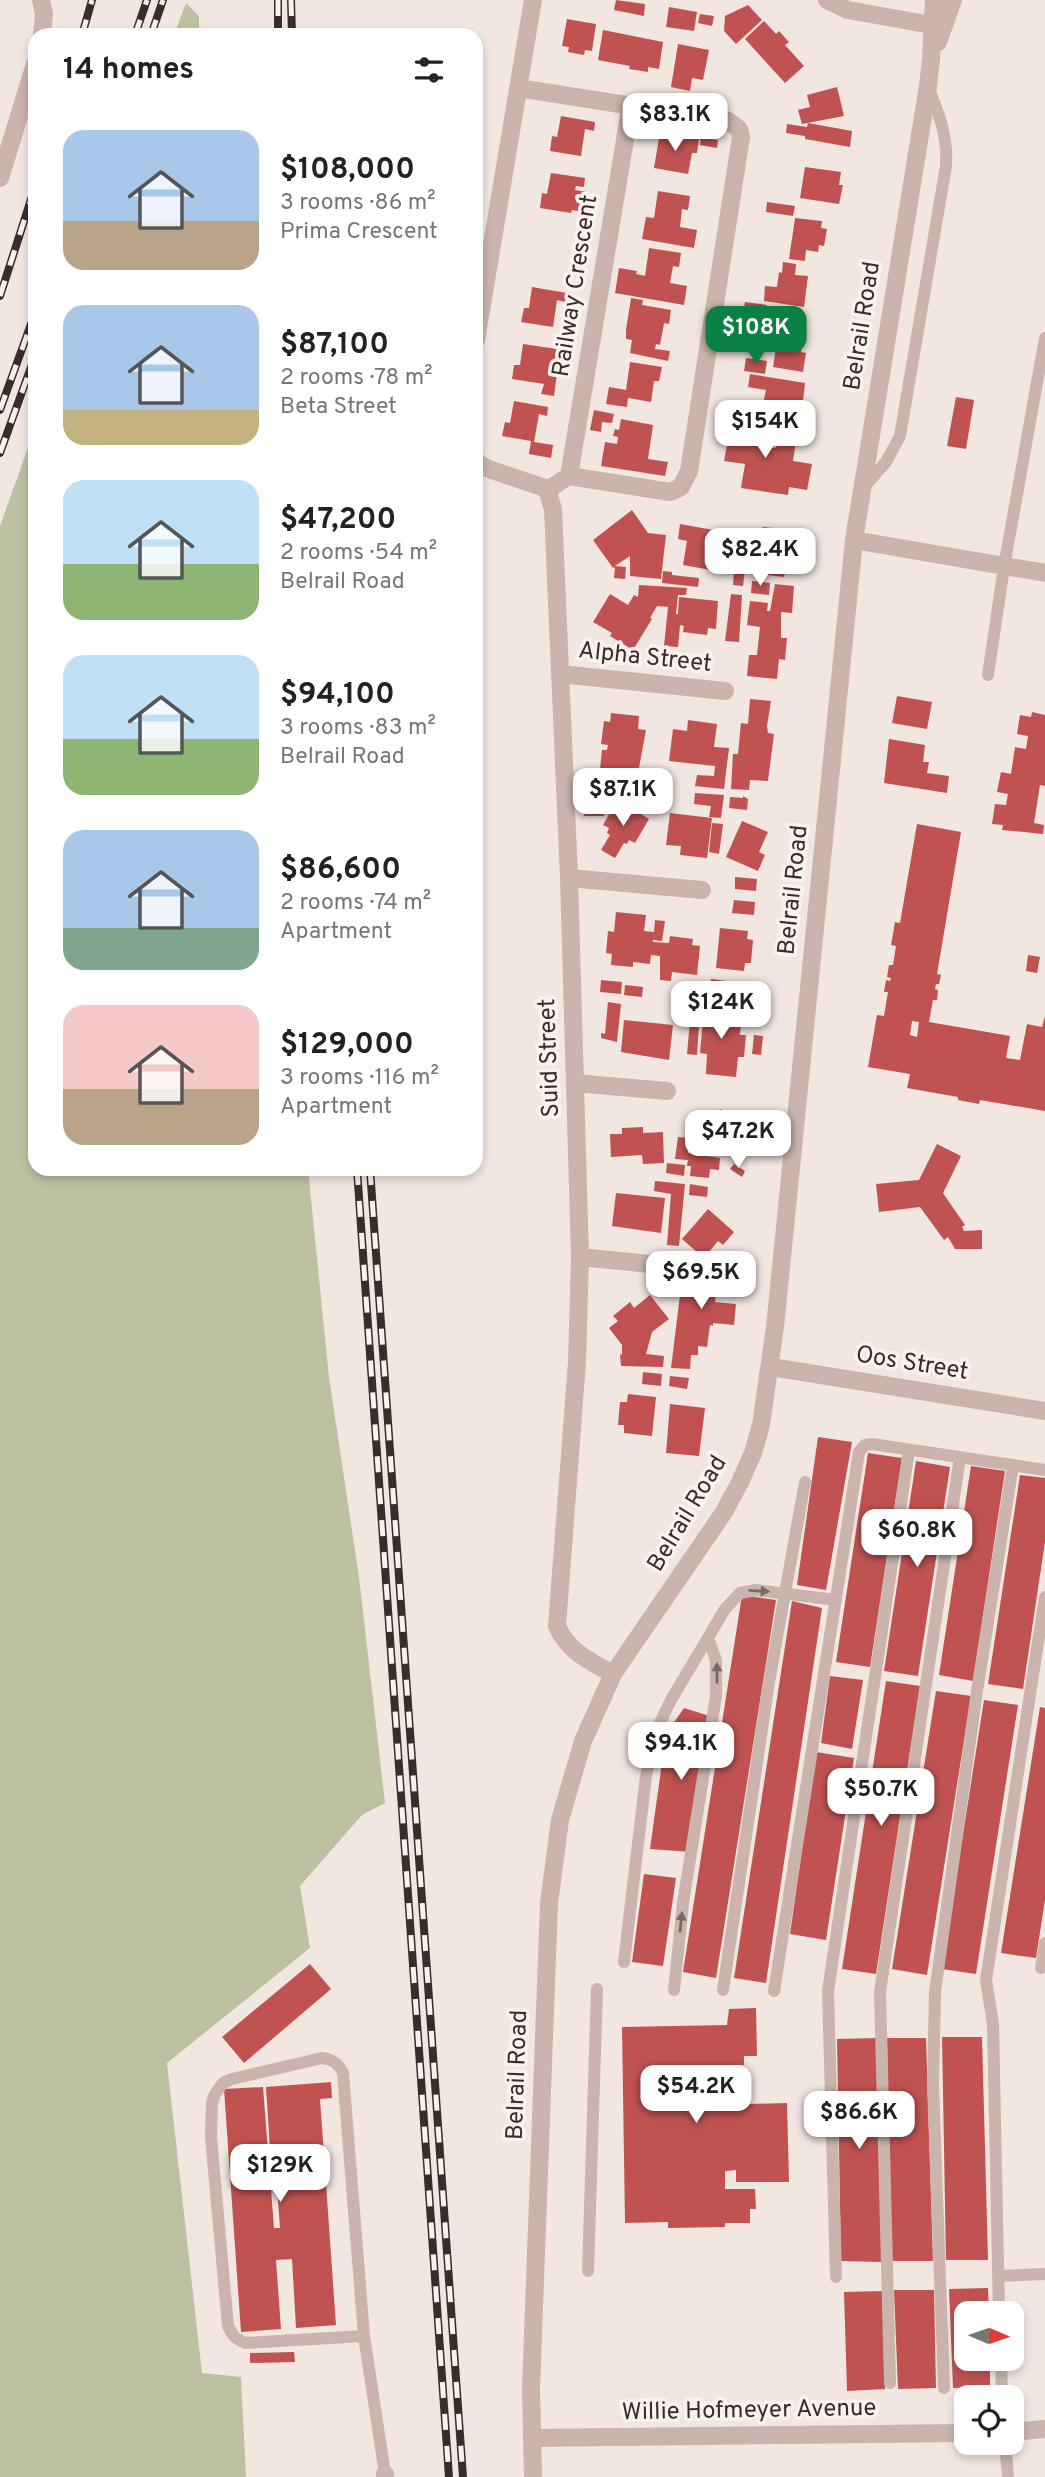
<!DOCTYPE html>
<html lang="en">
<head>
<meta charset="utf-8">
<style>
  body { margin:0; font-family:Overpass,sans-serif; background:#f6f6f6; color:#222; height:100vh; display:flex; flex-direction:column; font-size:26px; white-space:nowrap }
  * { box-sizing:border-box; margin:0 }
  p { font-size:23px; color:#767676 }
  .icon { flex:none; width:38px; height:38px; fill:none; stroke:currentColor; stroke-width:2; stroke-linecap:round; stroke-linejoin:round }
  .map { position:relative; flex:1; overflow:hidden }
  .panel { position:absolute; left:28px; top:28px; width:455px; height:1148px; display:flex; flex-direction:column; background:#fff; border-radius:21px; box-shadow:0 4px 10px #0003 }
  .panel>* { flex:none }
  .needle { width:46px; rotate:92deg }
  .tools { position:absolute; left:954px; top:2301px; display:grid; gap:14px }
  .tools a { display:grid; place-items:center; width:70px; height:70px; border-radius:14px; background:#fff; box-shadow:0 4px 10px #0003; font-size:35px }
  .price { position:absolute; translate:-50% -60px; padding:0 16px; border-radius:14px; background:#fff; color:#222; font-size:23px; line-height:46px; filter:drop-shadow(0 2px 4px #0008) }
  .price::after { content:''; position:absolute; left:50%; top:42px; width:21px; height:16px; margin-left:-10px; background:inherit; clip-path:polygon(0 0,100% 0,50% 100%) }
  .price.current { background:#0b8043; color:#fff }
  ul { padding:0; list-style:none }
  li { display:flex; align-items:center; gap:21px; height:175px; padding:0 35px }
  li span { display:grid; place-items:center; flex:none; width:196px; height:140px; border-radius:21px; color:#555 }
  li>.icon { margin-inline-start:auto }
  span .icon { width:84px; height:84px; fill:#fffc; stroke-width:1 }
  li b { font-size:30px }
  h2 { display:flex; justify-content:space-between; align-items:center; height:84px; padding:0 35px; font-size:30px }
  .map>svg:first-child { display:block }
  .green { fill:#bec1a1 }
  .building { fill:#c05352; fill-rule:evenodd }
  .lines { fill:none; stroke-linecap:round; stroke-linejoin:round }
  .service { stroke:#cab4ad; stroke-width:12 }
  .minor { stroke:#cab4ad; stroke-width:18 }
  .tertiary { stroke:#cab4ad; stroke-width:18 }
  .rail-casing { stroke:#392d2b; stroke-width:8 }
  .rail { stroke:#faf2ee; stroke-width:5; stroke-dasharray:16; stroke-linecap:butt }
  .oneway { fill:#7a6a66 }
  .labels { text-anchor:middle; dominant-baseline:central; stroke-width:7; stroke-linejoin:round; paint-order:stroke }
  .street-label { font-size:24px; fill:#392d2b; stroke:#faf2ee }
</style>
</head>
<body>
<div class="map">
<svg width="1045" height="2477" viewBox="0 0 1045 2477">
  <rect width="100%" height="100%" fill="#f2e6e1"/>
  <!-- green -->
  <path class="green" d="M186,3L199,16V35H174Z
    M35,428V1169H308L329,1377L359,1577L385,1803L362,1815L300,1886L310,1948L167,2063L202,2373L241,2377L246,2477H0V526Z"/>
  <!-- building -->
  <path class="building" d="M616,0L645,4L644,16L614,10Z
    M748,5L762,20L736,44L724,31L725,16Z
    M669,7L697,12L694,31L666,27Z
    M700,14L714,16L712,26L698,23Z
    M567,19L596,24L592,51L585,50L584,55L568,52L569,47L562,46Z
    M764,21L776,34L779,31L789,42L785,45L804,66L785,83L745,39Z
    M603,30L663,42L659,69L648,67V72L629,69L630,66L598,60Z
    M678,44L709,50L703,80L692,78L690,91L671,87Z
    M837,87L844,116L802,124L798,110L810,107L807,95Z
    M561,116L595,122L594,131L585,129L581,156L550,151L552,136L557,137Z
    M641,122L657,125L655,134L639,133Z
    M808,123L852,131L850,147L805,139V136L786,133L787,124L807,127Z
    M660,132L699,139L697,153H692L688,174L654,168Z
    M701,137L718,140L717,148L700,145Z
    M805,167L841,172L839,185H843L839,204L800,198Z
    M551,173L585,178L584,187L576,186L575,190L587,192L584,212L572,210L571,213L540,208L542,193L547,194Z
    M658,191L690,196L688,210L682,209L680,227L697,230L694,248L642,239L646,217L654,218Z
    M767,202L795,206L793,216L766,212Z
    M795,218L822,221L821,228L827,229L824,246L819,245L818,252L806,250L805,261L789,259Z
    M649,248L681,253L679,267L673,266L670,283L687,286L684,305L615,293L619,268L637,271L636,274L645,276Z
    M783,262L796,264L795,275L808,276L804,307L764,301L765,286L777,287L779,272L782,273Z
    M532,287L567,293L565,302L557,300L553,327L521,322L524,308H529Z
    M631,298L643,300L642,305L671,310L669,324L664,323L660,345L656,344L655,349L670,351L668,361L630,353L632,340L626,339V330Z
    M745,302L767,305L765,317L743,314Z
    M778,335L803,339L801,352L806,353L803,372L773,367Z
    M523,344L557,349L556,358L559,359L554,396L541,394L544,384L512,379L514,365H520Z
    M746,358L767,361L765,374L744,371Z
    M630,362L662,367L659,381H654L651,402L628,398L627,407L606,404L609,387L626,390Z
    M750,374L805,383L803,401L808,402L805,418L800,417L799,424L772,419L775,402L764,400L766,390L748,387Z
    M956,397L974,400L966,449L947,446Z
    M514,401L548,407L547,416L539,414L534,442L553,445L551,458L529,454L531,441L502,436L505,422L510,423Z
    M594,410L614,414L612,423L602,422L601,432L590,430Z
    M621,419L653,425L648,459L668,462L665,476L601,466L605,442L617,444L618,437L613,436L615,429L619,430Z
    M734,421L760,425L759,434L769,435L767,447L776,448L778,437L796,440L793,461L812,464L807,490L789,487L788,495L741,488L745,464L724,461L728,440L717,438L719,427L732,429Z
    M632,510L648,533L666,535L661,579L630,576V556L615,566L626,567L625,579L614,578L615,567L613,568L593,540Z
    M680,524L713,530L712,535L727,538L722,572L683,565L687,541L678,539Z
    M763,527L791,530L790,538L797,539L794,563L787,562L784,577L760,574L761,567L751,564L754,529L763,530Z
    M734,568L745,569L743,586L733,585Z
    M663,571L672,572V575L699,578L698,587L662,583Z
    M752,581L770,583L769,595L751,593Z
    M775,584L794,586L792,613L781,612V638H787L785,660L779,659L777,679L747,676L749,655H757L760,627L747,625L750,601L768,603L767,611H770Z
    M639,585L687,588L686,595H678L676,614H678L679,597L718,601L716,629L708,628L707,635L683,632L684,626L680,625L678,647L664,646L668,607L657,606L650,618L652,619L633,650L610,636L612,633L593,622L610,594L628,605L634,595L638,597Z
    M731,594L742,595L739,642L725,641Z
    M897,696L932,702L927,729L892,723Z
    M750,699L771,701L767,726L768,733L774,734L768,781L750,780L749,790L731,789L733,754H738L741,723L748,724Z
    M1032,712L1045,715V786L1040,785L1034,823L1044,825L1043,834L1002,830L1003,825L992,824L995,804L1006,805L1008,794L997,792L1001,772L1011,774L1015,747L1026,749L1028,736L1017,734L1020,715L1031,717Z
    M611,713L639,716L638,729L646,730L639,768L647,769L645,781L627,779L626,782L620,781L619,794L597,792V789H595L596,781L599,779L602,750H607L608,745L601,744L604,721L610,722Z
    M688,720L717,724L714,747L729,748L724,789L695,786L697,775L714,776L715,766L669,761L673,729L687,731Z
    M889,739L925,745L923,762H929L927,773L949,776L947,793L884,783Z
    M636,786L654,788L653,800L634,798Z
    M695,793L724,795L721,818L709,817L711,806L694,804Z
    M743,796L748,799L747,810L729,808L730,797L743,798Z
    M584,797H594L595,806H603L604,816H584Z
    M617,800L649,819L635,843L629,840L627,844L624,843L615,858L601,850L610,835L607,833L609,828L603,825Z
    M670,813L712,818L707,858L680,855L681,846L666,845Z
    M742,821L768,832L759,852L765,855L758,871L726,857Z
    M712,823L723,824L719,854L709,852Z
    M917,824L961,832L937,974L941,975L939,984H936L935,989L938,990L937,1000H933L929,1022L1010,1036L1006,1058L1020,1060L1027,1024L1042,1027L1045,1016V1111L980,1100L979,1104L958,1100V1097L907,1088L910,1074L868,1067L877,1015L884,1016L888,992H884L886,980L890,981L891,978L887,977L889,965H893L896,946L891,945L895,922L900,923ZM912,1021L919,1022L917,1037L910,1035Z
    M735,877L757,879L756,891L735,889Z
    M734,900L755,902L754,915L732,913Z
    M616,912L646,915L644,931L654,932L655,920L665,921L662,941L653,940V942L669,943L670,936L693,939L692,945L700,946L697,975L672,972L671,981L660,980V956L651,955L650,964L633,962V967L611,965L612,954L606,953L608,931L614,932Z
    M720,928L748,931L747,939L753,940L751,963H745L744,971L716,968Z
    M1028,955L1040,957L1037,973L1026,971Z
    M711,979L727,981L726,991L710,990Z
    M601,980L622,982L621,994L600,992Z
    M625,985L643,987L642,997L624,995Z
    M682,990L701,992L700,1003L681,1001Z
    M709,998L727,1000L722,1022L741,1024L740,1035H746L744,1057H738L736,1077L706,1074L707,1054L700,1053L704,1008H708Z
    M608,1002L621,1004L617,1042L601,1038V1033L605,1034Z
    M673,1008L700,1011L697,1055L687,1054L690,1021L672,1019Z
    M624,1020L673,1025L669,1060L621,1052Z
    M754,1035L763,1036L761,1055L752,1054Z
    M721,1109L724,1115L729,1113L739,1133L734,1136L738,1142L712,1155L709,1148L700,1153L692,1139L702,1134L695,1122Z
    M643,1127V1133L663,1132L664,1163L643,1164L642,1155L611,1157L610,1134H622V1128Z
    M678,1137L689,1138L688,1153L720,1158L719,1170L710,1169L709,1178L690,1176L691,1166H687L688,1160L675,1159Z
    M937,1144L961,1156L943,1193L965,1225L962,1227L964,1231L982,1230V1249H955L948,1237L944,1240L920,1207L879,1212L876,1184L919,1180Z
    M667,1163L685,1165L684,1176L666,1173Z
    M734,1164L745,1171L742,1177L730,1169Z
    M655,1181L685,1184L679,1246L667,1245L671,1194L654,1191Z
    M690,1184L708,1187L707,1197L689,1195Z
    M616,1193L665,1198L661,1233L612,1226Z
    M708,1209L734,1232L723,1245L718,1241L704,1258L682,1239Z
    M691,1262L740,1266L738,1279L718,1276L715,1302L736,1304L734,1325L713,1323V1326L710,1325L707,1347L698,1346V1355H691L690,1369L671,1368L680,1295H688Z
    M650,1295L669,1319L652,1332L646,1354L664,1356L663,1367L621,1366L620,1354L622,1355V1345L609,1328L618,1321L613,1316L630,1302L634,1308Z
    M643,1372L662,1374L661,1386L642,1384Z
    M670,1376L689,1378L687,1389L669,1386Z
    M628,1394L656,1397L652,1436L624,1433V1425H618L620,1402H627Z
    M670,1404L705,1408L699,1456L666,1453Z
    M818,1437L852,1442L826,1590L797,1585Z
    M868,1453L902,1458L870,1667L836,1662Z
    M916,1461L950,1467L918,1676L884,1671Z
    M971,1466L1005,1471L973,1681L939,1675Z
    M1020,1475L1045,1478V1542L1023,1689L988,1684Z
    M742,1595L776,1600L716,1978L683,1972Z
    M792,1601L822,1608L766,1983L734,1978Z
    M830,1676L863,1680L852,1749L821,1743Z
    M886,1681L920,1686L876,1974L842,1969Z
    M936,1691L971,1696L927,1975L892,1969Z
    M984,1700L1018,1705L976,1974L942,1969Z
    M1040,1707L1045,1708V1900L1036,1958L1001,1953Z
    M684,1708L713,1717L692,1852L650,1849L666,1734Z
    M816,1752L854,1758L826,1940L790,1934Z
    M644,1874L676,1878L663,1966L632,1962Z
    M310,1964L331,1989L244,2063L222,2037Z
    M756,2008L757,2056H744V2065H735L736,2085H750V2104L787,2103L789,2182H736V2170L725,2171V2189H755L756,2209H750V2223H725V2227L668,2228V2222L625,2223L622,2027L727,2025L729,2009Z
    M942,2037H982L988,2260H946Z
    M876,2038L882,2262L841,2261L837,2039Z
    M887,2038H926L933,2261H891Z
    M331,2082L332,2098L320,2099L336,2325L296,2328L292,2259L276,2260L281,2329L241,2332L224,2089L263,2087L274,2228H280L277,2187L287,2186L284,2147L270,2148L266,2087Z
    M988,2288L989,2314H966V2359H990V2387L953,2388L949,2289Z
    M894,2290H934L936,2388L898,2389Z
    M883,2291L885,2389L847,2391L844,2292Z
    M294,2352L295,2362L250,2363V2353Z"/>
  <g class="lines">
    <!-- service -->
    <path class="service" d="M864,487L886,462L900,436L946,166C948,136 939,114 928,87
      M988,675L1004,567L1045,338
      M624,1962L646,1776L655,1733L671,1700L725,1609L740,1593L756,1590L836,1600
      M1041,1968L1045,1943
      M674,1990L683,1903L716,1696V1660L708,1638
      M723,1990L769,1682L805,1482
      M774,1991L859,1452L865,1445L872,1444L1045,1470
      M588,2271L597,1989
      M998,2276L1045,2274
      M836,2277L828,1991L909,1450
      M999,2314L993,2024L986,1980L1045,1597
      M364,2336L246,2343C235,2339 233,2336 228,2326L211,2137L212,2103L215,2094L223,2083L232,2079L322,2058C332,2059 338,2063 343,2073L364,2336L385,2474
      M1001,2359L1002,2398
      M890,2383L880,1992L960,1457
      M944,2388L933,2085L935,1992L977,1691L1013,1465
      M1005,2443L1008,2477"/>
    <!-- minor -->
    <path class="minor" d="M41,0L44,14L42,35
      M827,0L848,10L943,27
      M518,88L728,121L739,129L741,137L689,471L681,487L670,492L569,476L547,490
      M0,178L35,64
      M476,340L533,0
      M476,461L486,468L542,487L547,490L553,509L569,878L580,1257L577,1362L557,1626C568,1652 590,1661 613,1674
      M569,476L631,104
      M854,540L1045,573
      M560,674L725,691
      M569,878L702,890
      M575,1083L667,1091
      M580,1257L650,1264
      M771,1367L1045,1411
      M1012,2432L1045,2429
      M532,2438L966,2433
      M385,2474V2477"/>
    <!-- tertiary -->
    <path class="tertiary" d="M938,42L953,0
      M533,2477L531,2388L549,1903L560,1820L583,1741L613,1674L724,1512L740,1482L753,1453L761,1425L775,1327L854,540L928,86L931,59L934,0"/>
    <defs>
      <path id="rail" d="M278,0V35
        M291,0L292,35
        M82,35L92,0
        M135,35L147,0
        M151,35L163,0
        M0,296L35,187
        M0,410L35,313
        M0,453L35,356
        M357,1169L449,2477
        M370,1169L463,2477"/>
    </defs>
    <!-- rail casing -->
    <use href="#rail" class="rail-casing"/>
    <!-- rail -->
    <use href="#rail" class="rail"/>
  </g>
  <!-- one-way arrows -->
  <defs><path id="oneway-solid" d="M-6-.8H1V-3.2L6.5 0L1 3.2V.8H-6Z" transform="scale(1.75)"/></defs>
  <g class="oneway">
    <use href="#oneway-solid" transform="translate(759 1591) rotate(3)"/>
    <use href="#oneway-solid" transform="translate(717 1673) rotate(-90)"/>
    <use href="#oneway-solid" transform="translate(681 1922) rotate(-84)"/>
  </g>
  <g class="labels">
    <!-- street labels -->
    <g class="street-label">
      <text transform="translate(576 286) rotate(-81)">Railway Crescent</text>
      <text transform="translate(863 326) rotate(-81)">Belrail Road</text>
      <text transform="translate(645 658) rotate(6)">Alpha Street</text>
      <text transform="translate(794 890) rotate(-84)">Belrail Road</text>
      <text transform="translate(550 1058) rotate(-92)">Suid Street</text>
      <text transform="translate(912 1364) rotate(9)">Oos Street</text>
      <text transform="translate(688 1514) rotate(-59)">Belrail Road</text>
      <text transform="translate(518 2075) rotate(-88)">Belrail Road</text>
      <text transform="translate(749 2411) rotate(-1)">Willie Hofmeyer Avenue</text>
    </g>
  </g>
</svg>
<div class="tools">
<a><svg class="needle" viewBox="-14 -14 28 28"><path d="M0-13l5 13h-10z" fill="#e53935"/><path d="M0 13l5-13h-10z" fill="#767676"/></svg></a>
<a><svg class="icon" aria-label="locate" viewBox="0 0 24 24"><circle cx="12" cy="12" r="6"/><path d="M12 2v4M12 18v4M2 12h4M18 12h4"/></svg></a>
</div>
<b class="price" style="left:675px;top:153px">$83.1K</b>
<b class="price current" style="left:756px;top:366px">$108K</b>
<b class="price" style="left:765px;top:460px">$154K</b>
<b class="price" style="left:760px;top:588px">$82.4K</b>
<b class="price" style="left:623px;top:828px">$87.1K</b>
<b class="price" style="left:721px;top:1041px">$124K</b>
<b class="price" style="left:738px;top:1170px">$47.2K</b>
<b class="price" style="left:701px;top:1311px">$69.5K</b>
<b class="price" style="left:917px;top:1569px">$60.8K</b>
<b class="price" style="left:681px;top:1782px">$94.1K</b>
<b class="price" style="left:881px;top:1828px">$50.7K</b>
<b class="price" style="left:696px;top:2125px">$54.2K</b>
<b class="price" style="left:859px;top:2151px">$86.6K</b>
<b class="price" style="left:280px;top:2204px">$129K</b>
<section class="panel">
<h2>14 homes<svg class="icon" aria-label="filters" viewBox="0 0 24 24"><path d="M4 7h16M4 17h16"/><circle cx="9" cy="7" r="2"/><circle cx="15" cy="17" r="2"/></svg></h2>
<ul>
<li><span style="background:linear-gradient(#a9c7e8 65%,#b9a48a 0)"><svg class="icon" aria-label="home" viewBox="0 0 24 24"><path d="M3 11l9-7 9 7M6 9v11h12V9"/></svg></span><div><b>$108,000</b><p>3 rooms · 86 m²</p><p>Prima Crescent</p></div></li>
<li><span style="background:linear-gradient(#a9c7e8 75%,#c2b280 0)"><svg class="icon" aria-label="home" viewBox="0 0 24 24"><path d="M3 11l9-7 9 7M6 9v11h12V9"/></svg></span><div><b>$87,100</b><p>2 rooms · 78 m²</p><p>Beta Street</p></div></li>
<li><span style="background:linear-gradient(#bfe0f5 60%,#8fb573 0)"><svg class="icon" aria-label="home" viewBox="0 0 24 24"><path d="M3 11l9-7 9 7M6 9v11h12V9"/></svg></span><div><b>$47,200</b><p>2 rooms · 54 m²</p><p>Belrail Road</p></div></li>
<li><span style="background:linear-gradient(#bfe0f5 60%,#8fb573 0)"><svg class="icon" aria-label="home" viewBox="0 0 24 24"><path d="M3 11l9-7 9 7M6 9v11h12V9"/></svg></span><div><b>$94,100</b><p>3 rooms · 83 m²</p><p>Belrail Road</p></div></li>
<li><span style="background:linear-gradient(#a9c7e8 70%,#7fa58c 0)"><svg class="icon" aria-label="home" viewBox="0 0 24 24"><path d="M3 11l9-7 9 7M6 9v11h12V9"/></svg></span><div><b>$86,600</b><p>2 rooms · 74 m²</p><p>Apartment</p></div></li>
<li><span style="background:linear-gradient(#f6c9c9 60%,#b9a48a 0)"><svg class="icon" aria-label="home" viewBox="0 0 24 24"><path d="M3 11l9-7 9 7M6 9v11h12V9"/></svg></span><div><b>$129,000</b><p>3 rooms · 116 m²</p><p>Apartment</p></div></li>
</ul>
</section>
</div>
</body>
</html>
